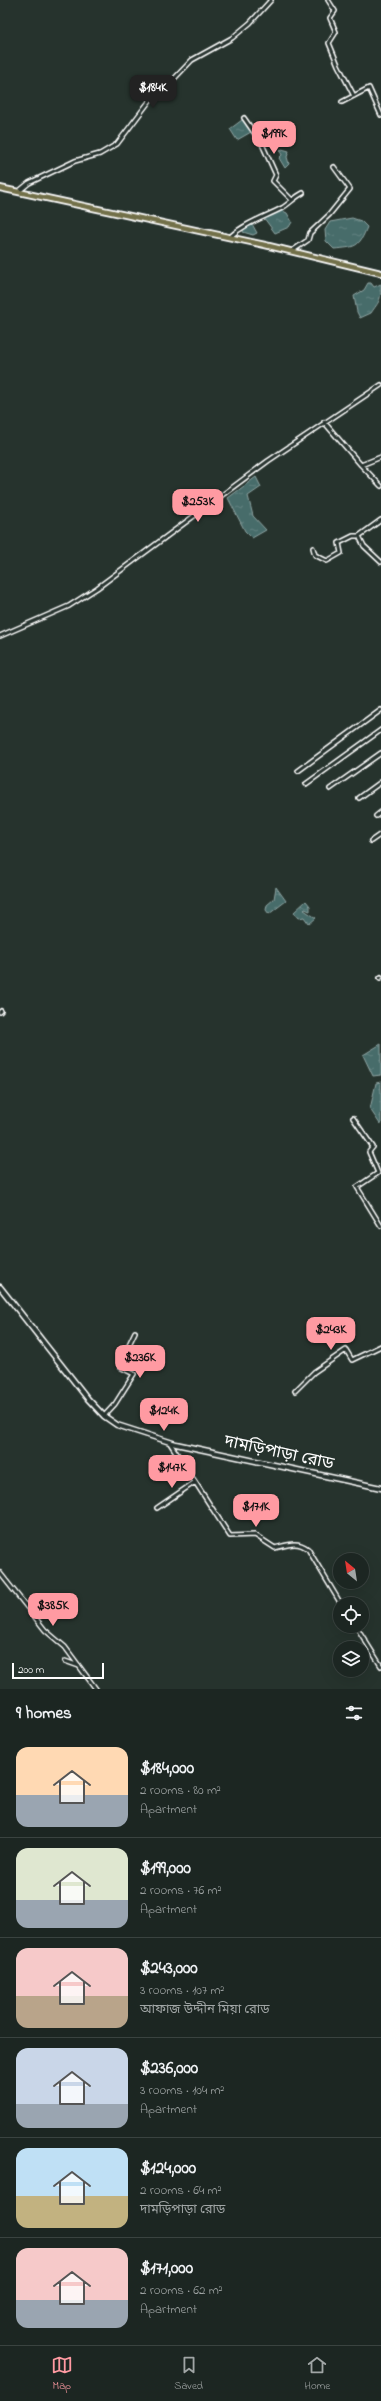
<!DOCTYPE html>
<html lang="en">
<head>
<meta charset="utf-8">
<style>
  body { margin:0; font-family:"Indie Flower","Noto Sans Bengali",sans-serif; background:#29322f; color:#f1f3f6; height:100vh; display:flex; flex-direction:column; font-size:15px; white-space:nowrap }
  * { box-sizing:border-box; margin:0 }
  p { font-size:13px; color:#a0a5a5 }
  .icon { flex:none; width:22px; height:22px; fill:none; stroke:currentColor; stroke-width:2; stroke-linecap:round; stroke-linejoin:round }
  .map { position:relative; height:1689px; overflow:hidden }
  .drawer { display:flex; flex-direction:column; background:#1c2622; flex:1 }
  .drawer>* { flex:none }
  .needle { width:26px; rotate:330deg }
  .buttons { position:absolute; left:333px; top:1553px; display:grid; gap:8px }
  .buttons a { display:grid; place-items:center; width:36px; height:36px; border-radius:50%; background:#1c2622; box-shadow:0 4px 16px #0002,0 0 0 1px #3a4340; font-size:20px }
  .scale { position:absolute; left:12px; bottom:10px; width:92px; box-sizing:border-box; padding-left:4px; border:2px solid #fff; border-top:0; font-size:11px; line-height:14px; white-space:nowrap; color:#fff; -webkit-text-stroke:3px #26332d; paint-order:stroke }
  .price { position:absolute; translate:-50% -34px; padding:0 9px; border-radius:8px; background:#ff9aa2; color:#111; font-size:13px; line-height:26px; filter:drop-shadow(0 1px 2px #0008) }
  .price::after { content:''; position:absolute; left:50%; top:24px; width:12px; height:9px; margin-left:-6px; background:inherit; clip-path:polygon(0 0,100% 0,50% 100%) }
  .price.selected { background:#222; color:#fff }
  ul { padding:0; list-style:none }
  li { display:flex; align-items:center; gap:12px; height:100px; padding:0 16px }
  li+li { border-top:1px solid #3a4340 }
  li span { display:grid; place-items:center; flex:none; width:112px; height:80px; border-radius:12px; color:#555 }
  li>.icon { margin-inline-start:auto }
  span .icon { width:48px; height:48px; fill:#fffc; stroke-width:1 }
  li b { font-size:17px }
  h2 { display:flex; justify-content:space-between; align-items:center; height:48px; padding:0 16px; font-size:17px }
  .tabs { display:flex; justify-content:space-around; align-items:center; height:56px; border-top:1px solid #3a4340; background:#1c2622; font-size:11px; color:#a0a5a5 }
  .tabs a { display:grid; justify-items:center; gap:2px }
  .tabs .selected { color:#ff9aa2 }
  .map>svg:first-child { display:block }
  .water { fill:url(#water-ripples); stroke:#91a7a6 }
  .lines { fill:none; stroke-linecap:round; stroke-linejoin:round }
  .street-casing { stroke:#fff; stroke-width:6 }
  .secondary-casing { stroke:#fff; stroke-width:7 }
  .primary-casing { stroke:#fff; stroke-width:8 }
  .street { stroke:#26332d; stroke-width:3 }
  .secondary { stroke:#26332d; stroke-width:4 }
  .primary { stroke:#726f4a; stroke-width:4.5 }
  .labels { text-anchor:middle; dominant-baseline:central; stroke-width:4; stroke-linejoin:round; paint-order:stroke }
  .street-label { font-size:17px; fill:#fff; stroke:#26332d }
</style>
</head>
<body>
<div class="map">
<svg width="381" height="1689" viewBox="0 0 381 1689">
  <defs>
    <pattern id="water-ripples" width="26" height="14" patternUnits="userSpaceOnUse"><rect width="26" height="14" fill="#476c6a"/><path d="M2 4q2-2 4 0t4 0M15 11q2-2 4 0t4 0" fill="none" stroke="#638280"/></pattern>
  </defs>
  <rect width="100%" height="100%" fill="#26332d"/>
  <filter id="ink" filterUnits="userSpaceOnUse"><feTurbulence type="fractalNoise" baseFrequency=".025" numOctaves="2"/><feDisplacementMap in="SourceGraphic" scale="8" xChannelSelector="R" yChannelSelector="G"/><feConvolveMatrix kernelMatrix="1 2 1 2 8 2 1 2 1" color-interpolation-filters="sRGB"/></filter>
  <g filter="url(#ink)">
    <!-- water -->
    <path class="water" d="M242,120L245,121L251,132L237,140L230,129Z
      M282,149L289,151L287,157L289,164L285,168L279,158L282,155L280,151Z
      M281,210L287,213L292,222L289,227L275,233L264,218Z
      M352,218L361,221L367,227C359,248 355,247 334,249L326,241L325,230L330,222Z
      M252,224L257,233L253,235L243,232V228Z
      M368,283H371L374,287L381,284C381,302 379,301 371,313L360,318L357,312L354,296L364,290Z
      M256,477L261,487L248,496L253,516L266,530L252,538L245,531L228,498Z
      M276,887L286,901L269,914L266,910L267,905L274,899Z
      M306,901L310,906V911L305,909L304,910L316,918L309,924L304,917L299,918L294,912Z
      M381,1044V1075L373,1076L363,1055Z
      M381,1082V1124H380L370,1109L376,1083Z"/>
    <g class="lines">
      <defs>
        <path id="street" d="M328,0L335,11L330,18L336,32L329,43L338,65L354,96
          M342,102L369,88L381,115
          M244,118L262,144L276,175L273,181L292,200
          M18,192L29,183L75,161L100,154L117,144L154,95L173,80L192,60L232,38L250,23L271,0
          M230,237C245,223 265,217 282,208C289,204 295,197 303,193
          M292,251L308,240L310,233L329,215L350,189L334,167
          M324,422L361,465L381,457
          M361,465L381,486
          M359,536L364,546L381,562
          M313,548L315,555L327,561L341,553L339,543L353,536H359L381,520
          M0,636L69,606L97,588L268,461L381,385
          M298,771L381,710
          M306,784L381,730
          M330,789L381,753
          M359,798L381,782
          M376,816L381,812
          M371,841L381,834
          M380,978L381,977
          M0,1012L1,1011
          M353,1118L373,1147L369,1152L378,1173L357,1187L381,1226
          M295,1391L314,1372L346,1350L352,1360L381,1346
          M104,1416L115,1404L134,1374L120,1367L128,1354L125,1353L135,1332
          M170,1443L230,1536L255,1535L275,1548C287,1545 297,1540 308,1549L341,1604
          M157,1508L195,1482
          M0,1573L45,1630L65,1647L96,1689
          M356,1626L381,1666
          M65,1661L79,1666"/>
        <path id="secondary" d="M0,1287L88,1399L104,1416L117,1425L176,1444L381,1488"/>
        <path id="primary" d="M0,188L265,245L381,273"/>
      </defs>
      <!-- street casing -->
      <use href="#street" class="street-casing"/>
      <!-- secondary casing -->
      <use href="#secondary" class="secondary-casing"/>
      <!-- primary casing -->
      <use href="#primary" class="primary-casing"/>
      <!-- street -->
      <use href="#street" class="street"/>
      <!-- secondary -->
      <use href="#secondary" class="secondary"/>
      <!-- primary -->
      <use href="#primary" class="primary"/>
    </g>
  </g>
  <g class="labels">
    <!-- street labels -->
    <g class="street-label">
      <text transform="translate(279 1453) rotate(12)">দামড়িপাড়া রোড</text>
    </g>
  </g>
</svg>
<div class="buttons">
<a><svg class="needle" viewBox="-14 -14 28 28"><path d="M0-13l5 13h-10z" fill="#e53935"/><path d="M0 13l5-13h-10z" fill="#a0a5a5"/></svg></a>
<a><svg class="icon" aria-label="locate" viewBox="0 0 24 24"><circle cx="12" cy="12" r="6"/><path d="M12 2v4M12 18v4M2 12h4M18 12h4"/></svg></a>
<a><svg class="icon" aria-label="layers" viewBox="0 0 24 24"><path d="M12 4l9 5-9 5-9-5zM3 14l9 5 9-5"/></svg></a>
</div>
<div class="scale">200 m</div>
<b class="price selected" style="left:153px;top:109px">$184K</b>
<b class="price" style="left:274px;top:155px">$199K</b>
<b class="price" style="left:198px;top:523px">$253K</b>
<b class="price" style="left:331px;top:1351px">$243K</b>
<b class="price" style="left:140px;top:1379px">$236K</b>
<b class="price" style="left:164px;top:1432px">$124K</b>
<b class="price" style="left:172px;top:1489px">$147K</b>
<b class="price" style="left:256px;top:1528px">$171K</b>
<b class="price" style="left:53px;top:1627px">$385K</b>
</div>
<section class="drawer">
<h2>9 homes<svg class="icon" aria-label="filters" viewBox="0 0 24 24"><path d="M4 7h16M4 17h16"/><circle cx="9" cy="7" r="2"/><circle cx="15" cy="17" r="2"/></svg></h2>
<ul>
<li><span style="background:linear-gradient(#ffd9b3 60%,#9aa5b1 0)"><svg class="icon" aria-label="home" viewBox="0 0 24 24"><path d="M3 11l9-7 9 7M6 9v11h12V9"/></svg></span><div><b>$184,000</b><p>2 rooms · 80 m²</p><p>Apartment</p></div></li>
<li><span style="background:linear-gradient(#dfe7d0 65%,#9aa5b1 0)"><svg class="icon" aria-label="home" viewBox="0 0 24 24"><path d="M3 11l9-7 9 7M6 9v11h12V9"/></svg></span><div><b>$199,000</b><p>2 rooms · 76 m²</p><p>Apartment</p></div></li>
<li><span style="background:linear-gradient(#f6c9c9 60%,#b9a48a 0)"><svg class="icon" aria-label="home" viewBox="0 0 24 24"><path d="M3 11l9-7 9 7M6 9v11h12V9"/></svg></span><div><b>$243,000</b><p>3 rooms · 107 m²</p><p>আফাজ উদ্দীন মিয়া রোড</p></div></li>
<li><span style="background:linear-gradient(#c9d6e8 70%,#9aa5b1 0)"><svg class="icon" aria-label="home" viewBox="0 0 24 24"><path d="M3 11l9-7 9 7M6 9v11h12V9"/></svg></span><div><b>$236,000</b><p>3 rooms · 104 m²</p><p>Apartment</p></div></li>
<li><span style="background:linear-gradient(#bfe0f5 60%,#c2b280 0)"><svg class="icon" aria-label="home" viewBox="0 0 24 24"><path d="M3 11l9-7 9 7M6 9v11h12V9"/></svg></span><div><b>$124,000</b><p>2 rooms · 64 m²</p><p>দামড়িপাড়া রোড</p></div></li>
<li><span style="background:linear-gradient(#f6c9c9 65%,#9aa5b1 0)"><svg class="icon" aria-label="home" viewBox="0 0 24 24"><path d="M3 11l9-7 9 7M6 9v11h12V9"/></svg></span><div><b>$171,000</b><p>2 rooms · 62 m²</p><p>Apartment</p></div></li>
</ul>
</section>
<nav class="tabs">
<a class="selected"><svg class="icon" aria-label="map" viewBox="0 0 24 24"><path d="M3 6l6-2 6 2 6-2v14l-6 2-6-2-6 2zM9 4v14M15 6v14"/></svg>Map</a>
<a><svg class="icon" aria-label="saved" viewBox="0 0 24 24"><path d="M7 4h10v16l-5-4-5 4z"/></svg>Saved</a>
<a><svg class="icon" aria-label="home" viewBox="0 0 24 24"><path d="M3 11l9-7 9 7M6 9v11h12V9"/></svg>Home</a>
</nav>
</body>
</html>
